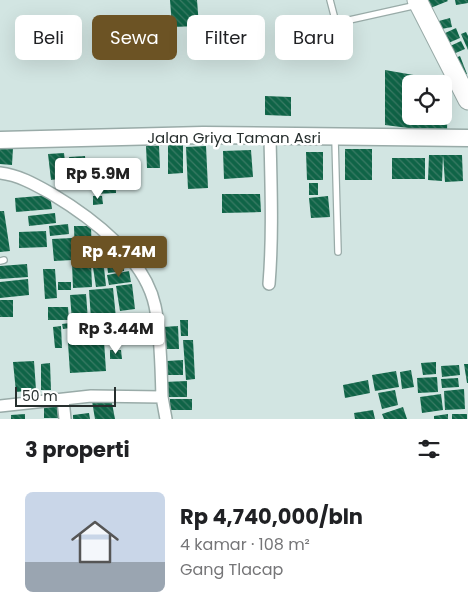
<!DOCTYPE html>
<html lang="id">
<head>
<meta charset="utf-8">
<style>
  body { margin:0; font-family:Poppins,sans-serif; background:#f2f2f2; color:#202124; height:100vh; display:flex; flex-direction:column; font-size:19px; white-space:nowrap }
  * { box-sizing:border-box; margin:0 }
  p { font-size:16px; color:#757577 }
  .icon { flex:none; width:28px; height:28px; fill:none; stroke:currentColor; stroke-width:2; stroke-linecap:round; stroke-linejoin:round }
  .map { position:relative; height:419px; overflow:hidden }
  .panel { display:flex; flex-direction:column; background:#fff; flex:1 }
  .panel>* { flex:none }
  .hud { position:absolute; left:15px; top:15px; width:439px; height:45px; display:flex; gap:10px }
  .controls { position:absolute; left:402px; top:75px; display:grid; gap:10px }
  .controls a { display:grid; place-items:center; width:50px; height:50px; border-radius:8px; background:#fff; box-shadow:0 5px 20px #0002; font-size:25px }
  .scale { position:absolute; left:15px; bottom:12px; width:101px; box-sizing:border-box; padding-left:5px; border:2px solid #272f2e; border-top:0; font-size:14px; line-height:18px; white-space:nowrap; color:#272f2e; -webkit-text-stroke:4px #fff; paint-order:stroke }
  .price { position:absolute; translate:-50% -42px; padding:0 11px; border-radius:5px; background:#fff; color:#222; font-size:16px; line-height:32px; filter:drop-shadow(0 1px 2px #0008) }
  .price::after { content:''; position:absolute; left:50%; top:30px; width:15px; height:11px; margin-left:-8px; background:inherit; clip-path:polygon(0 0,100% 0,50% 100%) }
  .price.on { background:#6c5324; color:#fff }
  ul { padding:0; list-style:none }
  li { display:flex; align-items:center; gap:15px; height:125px; padding:0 25px }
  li+li { border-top:1px solid #e0e0e0 }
  li span { display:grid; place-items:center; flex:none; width:140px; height:100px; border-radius:8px; color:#555 }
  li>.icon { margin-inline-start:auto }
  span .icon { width:60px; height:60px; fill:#fffc; stroke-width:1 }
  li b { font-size:21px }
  h2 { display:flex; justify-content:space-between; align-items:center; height:60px; padding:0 25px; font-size:21px }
  .tag { padding:0 18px; border-radius:8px; background:#fff; box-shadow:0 5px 20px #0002; font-size:18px; line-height:45px }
  .tag.on { background:#6c5324; color:#fff }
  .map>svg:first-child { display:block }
  .building { fill:url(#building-back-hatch); fill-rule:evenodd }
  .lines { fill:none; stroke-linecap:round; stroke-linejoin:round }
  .lane-casing { stroke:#99aba8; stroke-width:8 }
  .street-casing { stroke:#99aba8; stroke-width:14 }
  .secondary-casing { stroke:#99aba8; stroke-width:19 }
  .primary-casing { stroke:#99aba8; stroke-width:21 }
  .lane { stroke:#fff; stroke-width:5.5 }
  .street { stroke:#fff; stroke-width:11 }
  .secondary { stroke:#fff; stroke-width:16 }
  .primary { stroke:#fff; stroke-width:19 }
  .labels { text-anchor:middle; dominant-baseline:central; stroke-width:5; stroke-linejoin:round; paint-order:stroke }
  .street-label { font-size:15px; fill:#272f2e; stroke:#fff }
</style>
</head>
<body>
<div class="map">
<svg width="468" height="419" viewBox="0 0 468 419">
  <defs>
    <pattern id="building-back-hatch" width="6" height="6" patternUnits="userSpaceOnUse" patternTransform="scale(1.25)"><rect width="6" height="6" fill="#0f6447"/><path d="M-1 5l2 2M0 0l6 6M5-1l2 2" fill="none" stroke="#3b7b65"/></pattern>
  </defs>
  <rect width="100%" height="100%" fill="#d2e5e2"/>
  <!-- building -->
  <path class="building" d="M170,0H197L199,26L172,27Z
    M424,0H447L448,1L428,9Z
    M455,0H468V3L456,5Z
    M450,18L452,27L436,30L435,22Z
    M456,28L460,38L446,44L443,34Z
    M466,32L468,36V50L461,34Z
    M461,41L465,49L451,55L448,47Z
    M460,56L467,74L458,77L451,60Z
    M385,70L448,81L447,133L385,125ZM411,84H444V116H411Z
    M265,96L291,97V116L265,115Z
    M168,145H183V173L168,174Z
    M146,146H159L160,168H147Z
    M206,146L208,188L188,189L186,147Z
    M0,148H13L12,165L0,164Z
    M345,149H372V180H345Z
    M251,150L253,177L224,179L223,151Z
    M306,152H323V180H307Z
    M64,153L67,178L51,180L48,154Z
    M429,155H443L442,181L428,180Z
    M443,155H462L463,181L445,182Z
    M85,156L87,178L71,180L69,157Z
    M392,158H425V179H392Z
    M112,162L114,185L94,187L92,164Z
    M309,183H318V195H309Z
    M116,188V193L95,194V189Z
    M222,194H260L261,212L222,213Z
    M50,195L52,209L16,212L15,198Z
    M93,196H102L103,204L93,205Z
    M328,196L330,217L311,218L309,198Z
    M0,211H4L10,251L0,252Z
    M55,213L56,223L29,226L28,216Z
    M68,224L69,234L50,236L49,226Z
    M74,226H91L92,258H75Z
    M46,231L47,247L19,248V232Z
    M72,238L73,260L54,261L52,239Z
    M123,255L124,271L108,273L106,257Z
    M103,259L106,286L96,287L92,261Z
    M91,262L92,287L73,288L72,263Z
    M27,264L28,277L0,279V266Z
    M43,269H55L57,298L45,299Z
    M129,271L131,282L109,285L107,275Z
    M28,279L29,295L0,298V282Z
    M58,282H71V290H58Z
    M132,284L135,309L120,311L116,286Z
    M113,288L116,318L91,319L89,290Z
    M86,294L88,320L72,321L70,295Z
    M0,300H13V317H0Z
    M48,307H68L69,320H48Z
    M180,320H188V336H181Z
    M78,322L79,327L63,329L62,324Z
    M103,325L104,335L83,336V326Z
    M61,326L62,348H55L53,327Z
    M178,326L179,349H164L163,327Z
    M183,340H193L195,379L186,380Z
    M104,341L106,371L70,373L68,343Z
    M110,350H121L122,359H110Z
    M183,360V375H167V361Z
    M34,361L36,390L16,392L13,362Z
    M436,362V374L423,375L421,363Z
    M50,363L51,390H41V364Z
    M464,364H468V383H467Z
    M459,365L460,375L442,377L441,366Z
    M411,370L414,387L402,389L400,372Z
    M396,371L399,387L375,391L372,375Z
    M437,377L438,392L418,393L417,378Z
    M458,378L459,387L442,388L441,379Z
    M368,380L370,393L345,398L343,385Z
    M187,381V397H164V382Z
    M464,389L465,409L445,410L444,391Z
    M395,390L398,405L382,409L378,393Z
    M441,394L443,410L422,413L420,397Z
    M111,398L115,419H95L92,401Z
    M170,399H192V410H170Z
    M44,406H57L58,418H44Z
    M403,407L407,419H384L382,414Z
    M373,410L375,419H355L354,413Z
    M89,413L90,419H73V415Z
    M25,414V419H11V415Z
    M448,414V419H434V416Z
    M452,414H467V419H452Z"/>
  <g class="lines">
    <defs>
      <path id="lane" d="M330,0L336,23L417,5
        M335,139L338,252
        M0,261L4,260"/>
      <path id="street" d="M0,173C19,175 36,185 52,194C92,218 145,258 155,306C161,334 161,369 162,397
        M269,284C273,235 271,186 270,137
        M63,400L65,419
        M0,406L91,396L162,397L166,419"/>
      <path id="secondary" d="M0,140L203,135L468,138"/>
      <path id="primary" d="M417,0L468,100"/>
    </defs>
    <!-- lane casing -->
    <use href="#lane" class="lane-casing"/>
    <!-- street casing -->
    <use href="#street" class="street-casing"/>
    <!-- secondary casing -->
    <use href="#secondary" class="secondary-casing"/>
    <!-- primary casing -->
    <use href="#primary" class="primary-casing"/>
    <!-- lane -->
    <use href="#lane" class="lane"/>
    <!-- street -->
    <use href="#street" class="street"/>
    <!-- secondary -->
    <use href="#secondary" class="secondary"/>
    <!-- primary -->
    <use href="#primary" class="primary"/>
  </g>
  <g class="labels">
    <!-- street labels -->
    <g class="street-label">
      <text x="234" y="137">Jalan Griya Taman Asri</text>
    </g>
  </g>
</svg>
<div class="controls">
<a><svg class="icon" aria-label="locate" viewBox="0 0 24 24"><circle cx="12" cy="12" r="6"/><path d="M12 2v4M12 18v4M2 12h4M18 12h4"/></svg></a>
</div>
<div class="scale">50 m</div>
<b class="price" style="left:98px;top:200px">Rp 5.9M</b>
<b class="price on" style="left:119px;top:278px">Rp 4.74M</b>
<b class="price" style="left:116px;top:355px">Rp 3.44M</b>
<div class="hud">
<a class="tag">Beli</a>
<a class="tag on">Sewa</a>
<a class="tag">Filter</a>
<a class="tag">Baru</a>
</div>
</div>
<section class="panel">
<h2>3 properti<svg class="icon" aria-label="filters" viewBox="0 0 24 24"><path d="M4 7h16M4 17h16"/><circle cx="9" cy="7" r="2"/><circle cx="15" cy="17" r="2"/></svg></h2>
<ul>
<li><span style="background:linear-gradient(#c9d6e8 70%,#9aa5b1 0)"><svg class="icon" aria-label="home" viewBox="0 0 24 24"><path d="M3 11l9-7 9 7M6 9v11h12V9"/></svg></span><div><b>Rp 4,740,000/bln</b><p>4 kamar · 108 m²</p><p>Gang Tlacap</p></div></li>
</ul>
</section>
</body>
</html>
